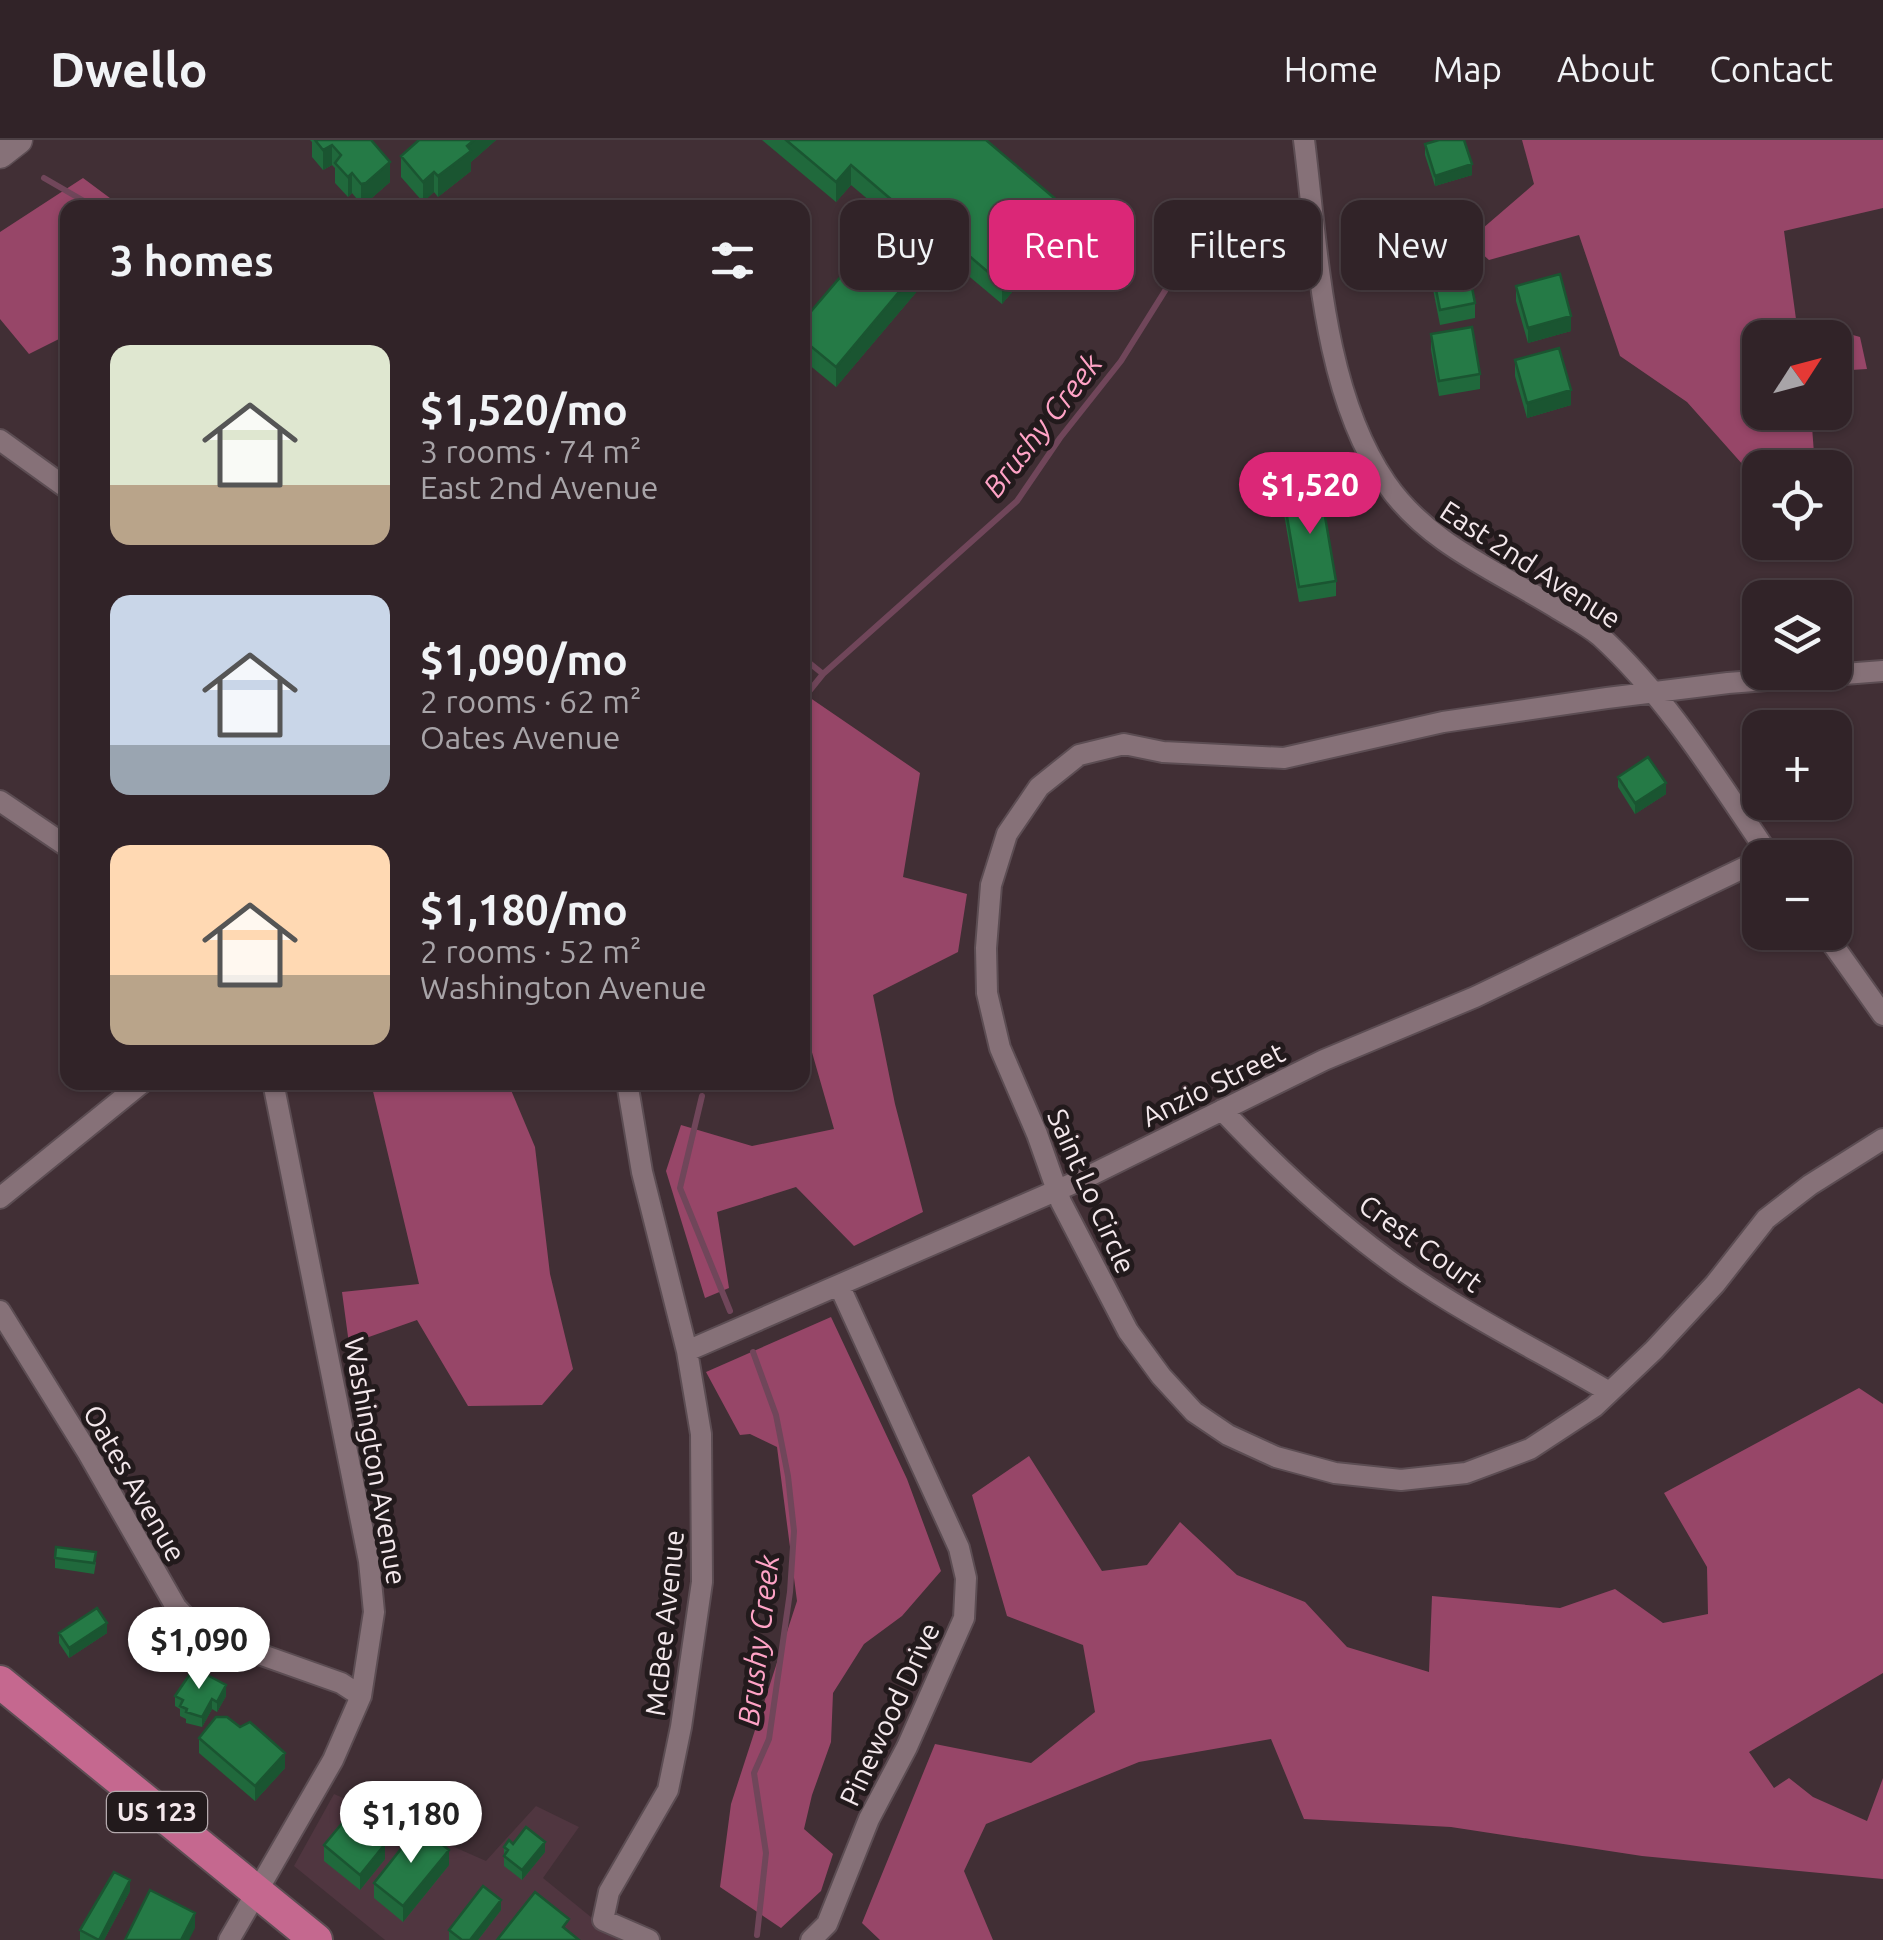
<!DOCTYPE html>
<html lang="en">
<head>
<meta charset="utf-8">
<style>
  body { margin:0; font-family:Ubuntu,sans-serif; background:#392b30; color:#f1f3f6; height:100vh; display:flex; flex-direction:column; font-size:38px; white-space:nowrap }
  * { box-sizing:border-box; margin:0 }
  p { font-size:32px; color:#a8a4a8 }
  .icon { flex:none; width:55px; height:55px; fill:none; stroke:currentColor; stroke-width:2; stroke-linecap:round; stroke-linejoin:round }
  .map { position:relative; flex:1; overflow:hidden }
  .drawer { position:absolute; left:60px; top:60px; width:750px; height:890px; display:flex; flex-direction:column; background:#312328; border-radius:20px; box-shadow:0 2px 8px #0004,0 0 0 2px #4c4045 }
  .drawer>* { flex:none }
  .banner { position:absolute; left:840px; top:60px; width:892px; height:90px; display:flex; gap:20px }
  .needle { width:65px; rotate:54deg }
  .controls { position:absolute; left:1742px; top:180px; display:grid; gap:20px }
  .controls a { display:grid; place-items:center; width:110px; height:110px; border-radius:20px; background:#312328; box-shadow:0 2px 8px #0004,0 0 0 2px #4c4045; font-size:50px }
  .price { position:absolute; translate:-50% -85px; padding:0 22px; border-radius:35px; background:#fff; color:#222; font-size:32px; line-height:65px; filter:drop-shadow(0 2px 5px #0008) }
  .price::after { content:''; position:absolute; left:50%; top:60px; width:30px; height:22px; margin-left:-15px; background:inherit; clip-path:polygon(0 0,100% 0,50% 100%) }
  .price.on { background:#db2777; color:#fff }
  ul { padding:0; list-style:none }
  li { display:flex; align-items:center; gap:30px; height:250px; padding:0 50px }
  li span { display:grid; place-items:center; flex:none; width:280px; height:200px; border-radius:20px; color:#555 }
  li>.icon { margin-inline-start:auto }
  span .icon { width:120px; height:120px; fill:#fffc; stroke-width:1 }
  li b { font-size:42px }
  h2 { display:flex; justify-content:space-between; align-items:center; height:120px; padding:0 50px; font-size:42px }
  .tag { padding:0 35px; border-radius:20px; background:#312328; box-shadow:0 2px 8px #0004,0 0 0 2px #4c4045; font-size:35px; line-height:90px }
  .tag.on { background:#db2777; color:#fff }
  header { display:flex; align-items:center; gap:60px; box-sizing:border-box; height:140px; padding:0 50px; background:#312328; border-bottom:2px solid #4c4045 }
  header strong { font-size:48px }
  nav { display:flex; gap:55px; margin-inline-start:auto; font-size:35px }
  .map>svg:first-child { display:block }
  .built { fill:#503640 }
  .forest { fill:#974668 }
  .lines { fill:none; stroke-linecap:round; stroke-linejoin:round }
  .stream { stroke:#70465a; stroke-width:6 }
  .minor-casing { stroke:#5c4d53; stroke-width:24 }
  .secondary-casing { stroke:#5c4d53; stroke-width:31 }
  .trunk-casing { stroke:#5c4d53; stroke-width:36 }
  .minor { stroke:#867178; stroke-width:20 }
  .secondary { stroke:#867178; stroke-width:28 }
  .trunk { stroke:#c5688f; stroke-width:32 }
  .wall { fill:#20693c }
  .shaded-wall { fill:#1a5531 }
  .building { fill:#257a46; stroke:#1a5531; stroke-width:2.5 }
  .labels { text-anchor:middle; dominant-baseline:central; stroke-width:10; stroke-linejoin:round; paint-order:stroke }
  .shield { fill:#221a1c; stroke:#b5aaae; stroke-width:2.5 }
  .shield-label { font-size:25px; font-weight:bold; fill:#f4e8ec }
  .street-label { font-size:28px; fill:#f4e8ec; stroke:#221a1c }
  .water-label { font-size:30px; font-style:italic; fill:#ffa3c6; stroke:#221a1c }
</style>
</head>
<body>
<header>
<strong>Dwello</strong>
<nav><a>Home</a><a>Map</a><a>About</a><a>Contact</a></nav>
</header>
<div class="map">
<svg width="1883" height="1800" viewBox="0 0 1883 1800">
  <rect width="100%" height="100%" fill="#412f35"/>
  <!-- built -->
  <path class="built" d="M334,1654L486,1721L536,1666L579,1687L543,1738L613,1795L628,1800H385L294,1726Z"/>
  <!-- forest -->
  <path class="forest" d="M1522,0H1883V68L1784,91L1796,179L1860,197L1867,229L1835,231V198H1760V272L1811,273L1815,327L1760,328V344L1687,262L1620,216L1579,95L1489,120L1468,101L1534,44Z
    M83,38L122,67L68,68L67,195L29,214L0,179V92Z
    M803,553L920,633L903,737L967,754L958,812L873,855L895,964L923,1072L854,1106L796,1047L717,1072L729,1148L705,1158L666,1031L681,985L752,1006L834,989L803,881Z
    M371,943H508L535,1007L550,1134L573,1229L542,1265L468,1266L417,1180L349,1204L342,1152L419,1144Z
    M831,1177L907,1339L941,1431L902,1476L864,1504L833,1553L831,1602L812,1655L804,1689L833,1714L821,1751L781,1788L720,1747L731,1664L797,1461L777,1307L750,1294L740,1295L706,1232Z
    M1859,1248L1883,1264V1533L1749,1612L1774,1648L1789,1638L1813,1657L1867,1681L1883,1638V1739L1642,1716L1451,1687L1304,1679L1271,1599L1139,1622L986,1684L964,1731L993,1800H880L862,1783L935,1604L1031,1623L1095,1572L1083,1505L1007,1476L972,1355L1029,1316L1102,1431L1147,1425L1180,1382L1237,1435L1305,1462L1347,1507L1429,1532L1432,1456L1560,1468L1615,1449L1663,1483L1708,1474L1707,1427L1664,1353Z"/>
  <g class="lines">
    <!-- stream -->
    <path class="stream" d="M44,38L96,68
      M802,517L823,534
      M802,560L823,534L1017,361L1060,298L1121,221L1200,95
      M702,956L680,1048L730,1171
      M753,1212L776,1275L788,1336L794,1391L790,1452L769,1599L754,1633L766,1713L757,1795"/>
    <defs>
      <path id="minor" d="M1304,0C1318,110 1322,250 1386,343C1427,403 1495,430 1555,467C1569,476 1587,485 1600,496C1668,558 1719,642 1771,718
        M0,300L68,349
        M1883,531L1728,543L1607,558L1443,582L1284,618L1163,612L1124,604L1079,615L1039,647L1007,694L991,745L986,808L987,853L1000,908L1037,994L1061,1062L1128,1191L1161,1236L1194,1272L1228,1295L1276,1317L1335,1333L1401,1340L1466,1333L1530,1309L1594,1267L1654,1210L1715,1144L1766,1079L1810,1045L1883,999
        M0,661L68,707
        M1824,792L1883,875
        M627,942L642,1032L687,1211L701,1294L702,1442L681,1587L668,1650L609,1752L603,1780L649,1800
        M1222,970C1277,1028 1339,1086 1405,1132C1470,1177 1541,1212 1609,1252
        M0,1058L143,942
        M0,1171L88,1313L176,1467L200,1493L341,1543L361,1556
        M687,1211L1083,1039L1324,920L1475,857L1760,720
        M229,1800L333,1620L361,1556L374,1472L369,1421L273,942
        M811,1800L827,1784L869,1679L907,1607L964,1478L966,1438L959,1408L839,1145"/>
      <path id="secondary" d="M0,14L18,0"/>
      <path id="trunk" d="M0,1542L316,1800"/>
    </defs>
    <!-- minor casing -->
    <use href="#minor" class="minor-casing"/>
    <!-- secondary casing -->
    <use href="#secondary" class="secondary-casing"/>
    <!-- trunk casing -->
    <use href="#trunk" class="trunk-casing"/>
    <!-- minor -->
    <use href="#minor" class="minor"/>
    <!-- secondary -->
    <use href="#secondary" class="secondary"/>
    <!-- trunk -->
    <use href="#trunk" class="trunk"/>
  </g>
  <!-- wall -->
  <path class="wall" d="M310,0H371L390,42L366,63L361,64L352,53L348,57L335,43V28L332,25L323,30L312,17V2Z
    M419,0H496L471,22V31L438,57L434,52L423,62L401,37V16Z
    M762,0H986L1066,88L1002,164L946,117L836,247L802,219V182L890,78L851,45L836,62Z
    M1425,4L1472,35L1435,46L1425,15Z
    M1431,124L1475,163V178L1440,185L1431,139Z
    M1516,146L1571,191L1528,203L1516,161Z
    M1431,194L1480,234V249L1439,256L1431,210Z
    M1515,220L1571,265L1527,278L1515,236Z
    M1283,353L1336,441V456L1299,462L1283,368Z
    M1618,637L1666,654L1635,674L1618,647Z
    M55,1418L96,1422L94,1434L55,1428Z
    M59,1493H107L69,1518L59,1503Z
    M175,1556H226L217,1572L212,1569L202,1587L186,1583V1579L180,1576V1569L175,1566Z
    M199,1598L285,1628L255,1661L199,1613Z
    M513,1704L545,1712L522,1740L504,1726V1707Z
    M324,1705L385,1719L360,1750L324,1721Z
    M449,1725L403,1782L374,1758V1743Z
    M130,1751L104,1800H80V1790Z
    M501,1770L478,1800H449V1790Z"/>
  <!-- shaded-wall -->
  <path class="shaded-wall" d="M474,0H496L471,22V31L438,57V36Z
    M332,5V25L323,30V10Z
    M390,22V42L366,63L361,64V44Z
    M1472,24V35L1435,46V36Z
    M851,25V45L836,62V42Z
    M434,32V52L423,62V42Z
    M352,33V53L348,57V37Z
    M1066,68V88L1002,164V144Z
    M946,96V117L836,247V227Z
    M1571,176V191L1528,203V188Z
    M1571,250V265L1527,278V263Z
    M1666,643V654L1635,674V663Z
    M107,1483V1493L69,1518V1508Z
    M226,1545V1556L217,1572V1562Z
    M212,1559V1569L202,1587V1577Z
    M285,1613V1628L255,1661V1646Z
    M545,1702V1712L522,1740V1730Z
    M385,1704V1719L360,1750V1735Z
    M449,1710V1725L403,1782V1766Z
    M130,1740V1751L104,1800H99Z
    M501,1760V1770L478,1800H470Z
    M195,1773V1788L189,1800H181Z"/>
  <!-- building -->
  <path class="building" d="M315,0H371L390,22L366,43L361,44L352,33L348,37L335,23L341,15L332,5L323,10Z
    M419,0H474L467,6L471,11L438,36L434,32L423,42L401,16Z
    M786,0H986L1066,68L1002,144L946,96L836,227L802,199V182L900,67L851,25L836,42Z
    M1439,0H1464L1472,24L1435,36L1425,4Z
    M1466,117L1475,163L1440,170L1431,124Z
    M1560,134L1571,176L1528,188L1516,146Z
    M1472,187L1480,234L1439,241L1431,194Z
    M1559,208L1571,250L1527,263L1515,220Z
    M1320,347L1336,441L1299,447L1283,353Z
    M1648,617L1666,643L1635,663L1618,637Z
    M56,1407L96,1412L94,1423L55,1418Z
    M97,1468L107,1483L69,1508L59,1493Z
    M194,1528L226,1545L217,1562L212,1559L202,1577L186,1572L187,1569L180,1566L183,1560L175,1556Z
    M216,1577H227L240,1587L250,1582L285,1613L255,1646L199,1598Z
    M349,1675L385,1704L360,1735L324,1705Z
    M419,1686L449,1710L403,1766L374,1743Z
    M526,1687L545,1702L522,1730L504,1716L508,1710L504,1707L509,1700L513,1704Z
    M114,1732L130,1740L99,1800L80,1790Z
    M483,1746L501,1760L470,1800H462L449,1790Z
    M150,1750L195,1773L181,1800H125Z
    M535,1752L569,1779L563,1787L579,1800H497Z"/>
  <g class="labels">
    <!-- shield labels -->
    <rect class="shield" x="107" y="1652" width="100" height="40" rx="8"/>
    <g class="shield-label">
      <text x="157" y="1672">US 123</text>
    </g>
    <!-- street labels -->
    <g class="street-label">
      <text transform="translate(1531 424) rotate(33)">East 2nd Avenue</text>
      <text transform="translate(1213 944) rotate(-26)">Anzio Street</text>
      <text transform="translate(1092 1051) rotate(66)">Saint Lo Circle</text>
      <text transform="translate(1421 1103) rotate(36)">Crest Court</text>
      <text transform="translate(376 1321) rotate(80)">Washington Avenue</text>
      <text transform="translate(135 1343) rotate(60)">Oates Avenue</text>
      <text transform="translate(664 1483) rotate(-84)">McBee Avenue</text>
      <text transform="translate(889 1574) rotate(-65)">Pinewood Drive</text>
    </g>
    <!-- water labels -->
    <g class="water-label">
      <text transform="translate(1042 285) rotate(-52)">Brushy Creek</text>
      <text transform="translate(758 1500) rotate(-83)">Brushy Creek</text>
    </g>
  </g>
</svg>
<div class="controls">
<a><svg class="needle" viewBox="-14 -14 28 28"><path d="M0-13l5 13h-10z" fill="#e53935"/><path d="M0 13l5-13h-10z" fill="#a8a4a8"/></svg></a>
<a><svg class="icon" aria-label="locate" viewBox="0 0 24 24"><circle cx="12" cy="12" r="6"/><path d="M12 2v4M12 18v4M2 12h4M18 12h4"/></svg></a>
<a><svg class="icon" aria-label="layers" viewBox="0 0 24 24"><path d="M12 4l9 5-9 5-9-5zM3 14l9 5 9-5"/></svg></a>
<a>+</a>
<a>−</a>
</div>
<b class="price on" style="left:1310px;top:397px">$1,520</b>
<b class="price" style="left:199px;top:1552px">$1,090</b>
<b class="price" style="left:411px;top:1726px">$1,180</b>
<div class="banner">
<a class="tag">Buy</a>
<a class="tag on">Rent</a>
<a class="tag">Filters</a>
<a class="tag">New</a>
</div>
<section class="drawer">
<h2>3 homes<svg class="icon" aria-label="filters" viewBox="0 0 24 24"><path d="M4 7h16M4 17h16"/><circle cx="9" cy="7" r="2"/><circle cx="15" cy="17" r="2"/></svg></h2>
<ul>
<li><span style="background:linear-gradient(#dfe7d0 70%,#b9a48a 0)"><svg class="icon" aria-label="home" viewBox="0 0 24 24"><path d="M3 11l9-7 9 7M6 9v11h12V9"/></svg></span><div><b>$1,520/mo</b><p>3 rooms · 74 m²</p><p>East 2nd Avenue</p></div></li>
<li><span style="background:linear-gradient(#c9d6e8 75%,#9aa5b1 0)"><svg class="icon" aria-label="home" viewBox="0 0 24 24"><path d="M3 11l9-7 9 7M6 9v11h12V9"/></svg></span><div><b>$1,090/mo</b><p>2 rooms · 62 m²</p><p>Oates Avenue</p></div></li>
<li><span style="background:linear-gradient(#ffd9b3 65%,#b9a48a 0)"><svg class="icon" aria-label="home" viewBox="0 0 24 24"><path d="M3 11l9-7 9 7M6 9v11h12V9"/></svg></span><div><b>$1,180/mo</b><p>2 rooms · 52 m²</p><p>Washington Avenue</p></div></li>
</ul>
</section>
</div>
</body>
</html>
